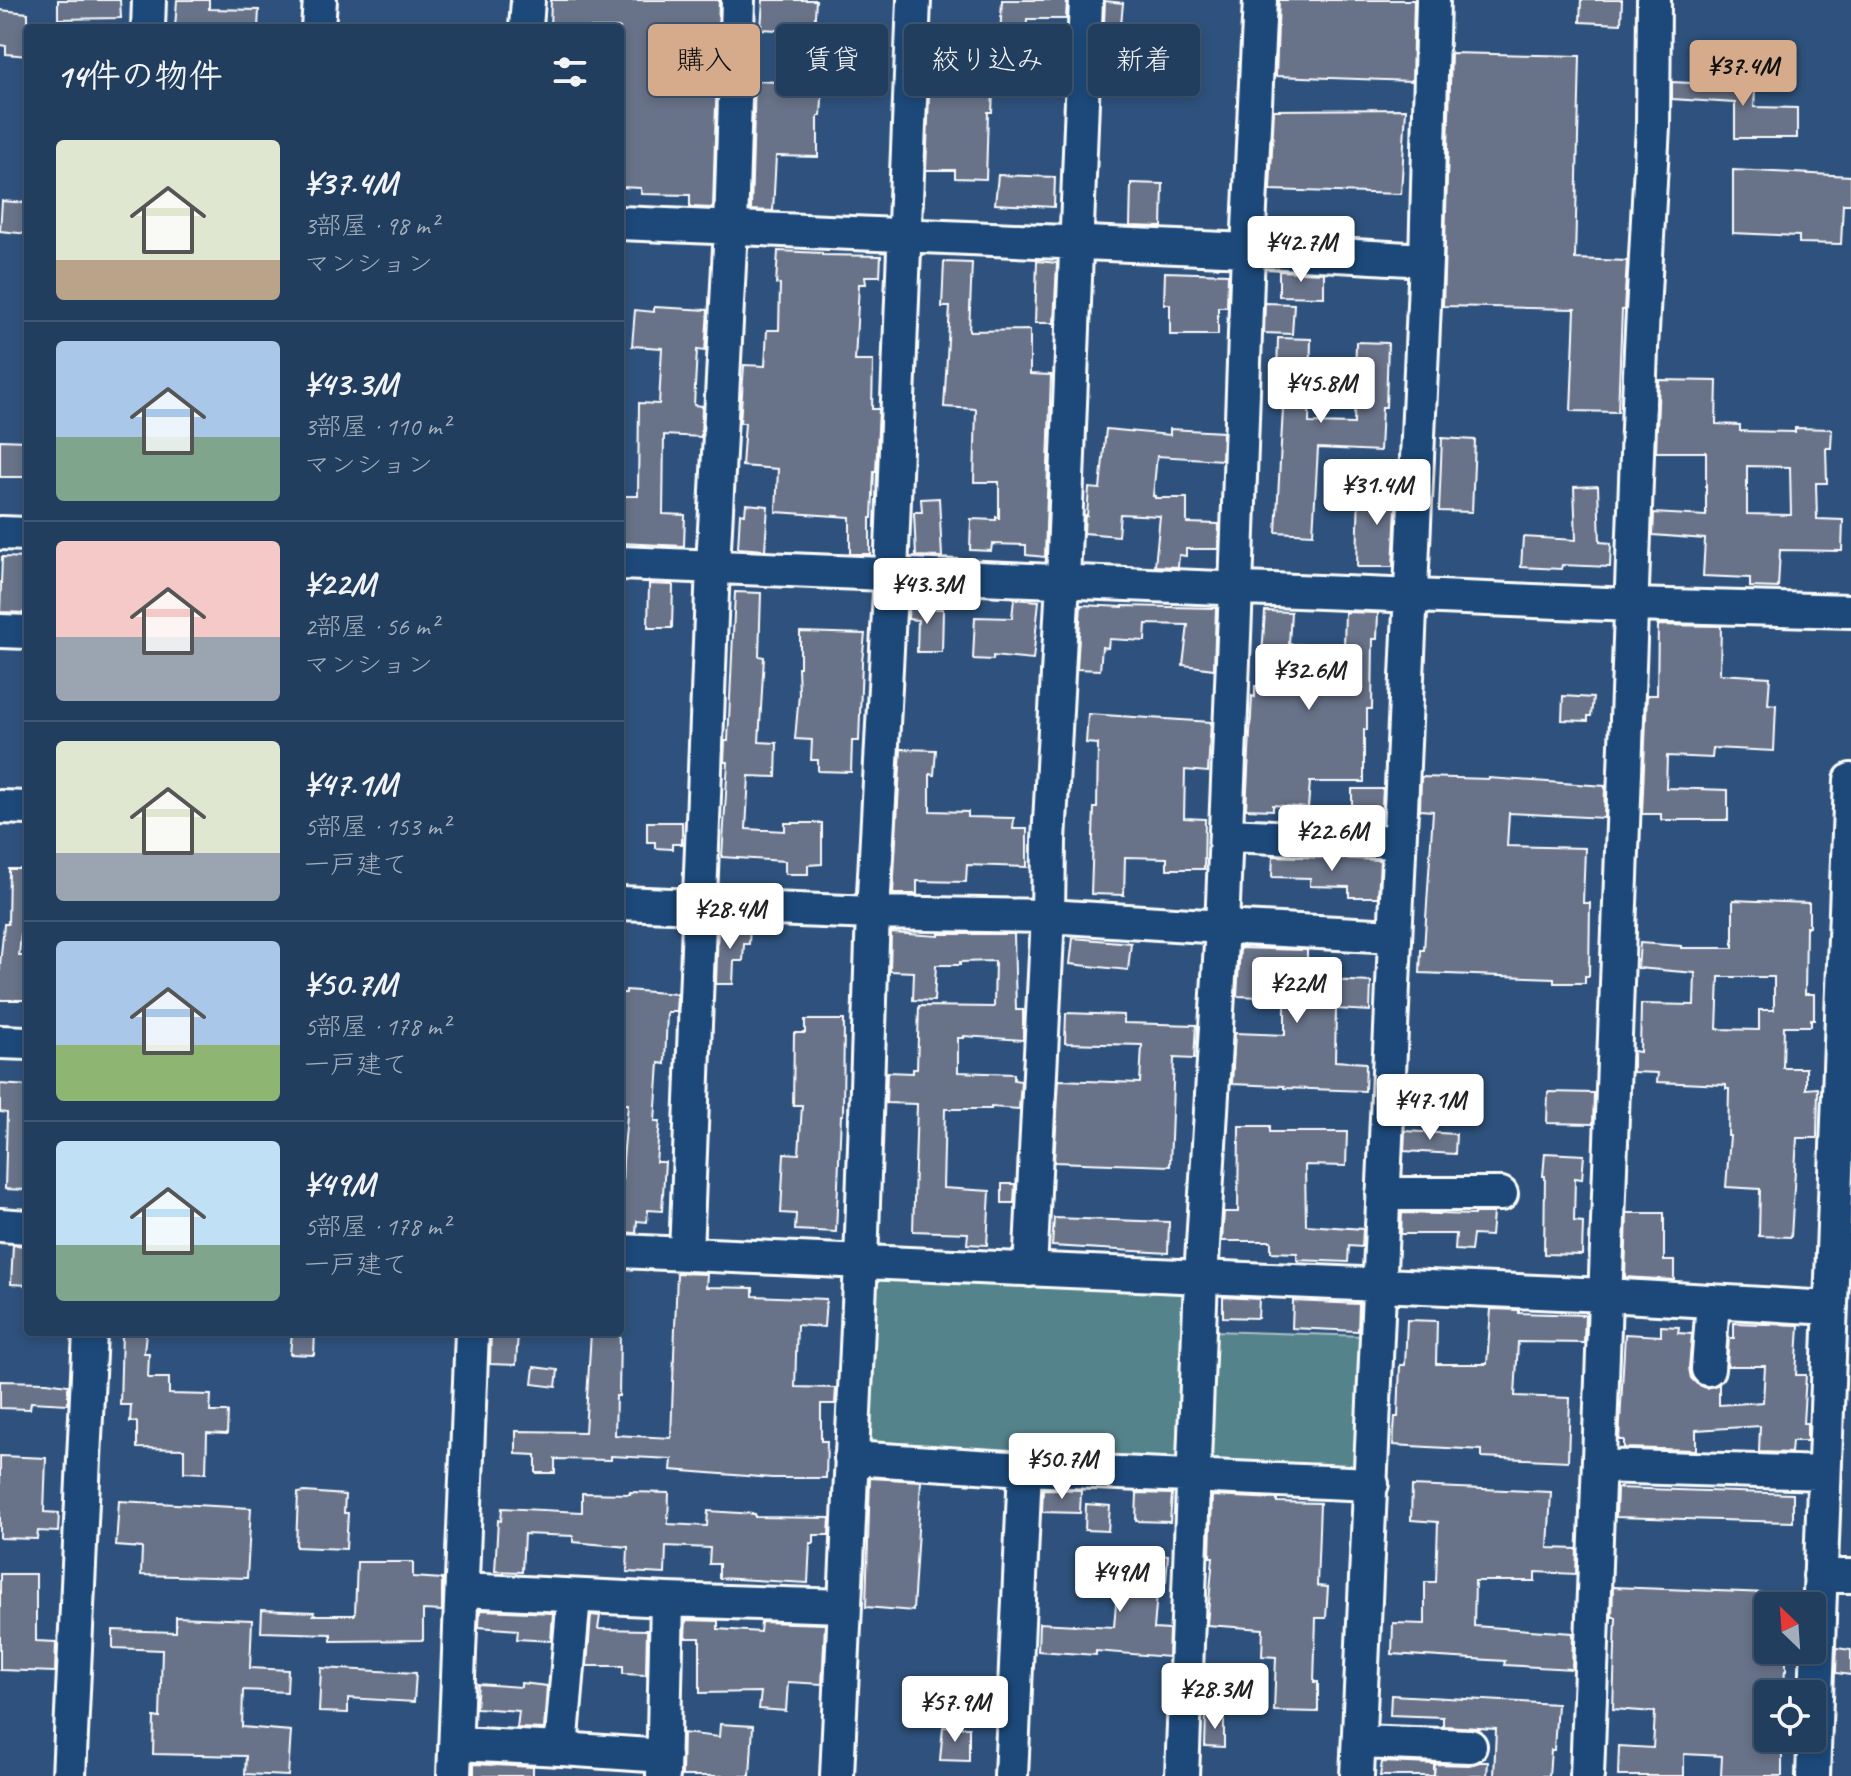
<!DOCTYPE html>
<html lang="ja">
<head>
<meta charset="utf-8">
<style>
  body { margin:0; font-family:Caveat,"Klee One",sans-serif; background:#2e4967; color:#f1f3f6; height:100vh; display:flex; flex-direction:column; font-size:30px; white-space:nowrap }
  * { box-sizing:border-box; margin:0 }
  p { font-size:26px; color:#a2aebc }
  .icon { flex:none; width:44px; height:44px; fill:none; stroke:currentColor; stroke-width:2; stroke-linecap:round; stroke-linejoin:round }
  .map { position:relative; flex:1; overflow:hidden }
  .panel { position:absolute; left:24px; top:24px; width:600px; height:1312px; display:flex; flex-direction:column; background:#223e5e; border-radius:8px; box-shadow:0 4px 12px #0003,0 0 0 2px #3f5773 }
  .panel>* { flex:none }
  .banner { position:absolute; left:648px; top:24px; width:760px; height:72px; display:flex; gap:16px }
  .needle { width:52px; rotate:335deg }
  .controls { position:absolute; left:1754px; top:1592px; display:grid; gap:16px }
  .controls a { display:grid; place-items:center; width:72px; height:72px; border-radius:8px; background:#223e5e; box-shadow:0 4px 12px #0003,0 0 0 2px #3f5773; font-size:40px }
  .price { position:absolute; translate:-50% -68px; padding:0 18px; border-radius:8px; background:#fff; color:#222; font-size:26px; line-height:52px; filter:drop-shadow(0 2px 4px #0008) }
  .price::after { content:''; position:absolute; left:50%; top:48px; width:24px; height:18px; margin-left:-12px; background:inherit; clip-path:polygon(0 0,100% 0,50% 100%) }
  .price.selected { background:#d6ab8b; color:#111 }
  ul { padding:0; list-style:none }
  li { display:flex; align-items:center; gap:24px; height:200px; padding:0 32px }
  li+li { border-top:2px solid #3f5773 }
  li span { display:grid; place-items:center; flex:none; width:224px; height:160px; border-radius:8px; color:#555 }
  li>.icon { margin-inline-start:auto }
  span .icon { width:96px; height:96px; fill:#fffc; stroke-width:1 }
  li b { font-size:34px }
  h2 { display:flex; justify-content:space-between; align-items:center; height:96px; padding:0 32px; font-size:34px }
  .pill { padding:0 28px; border-radius:8px; background:#223e5e; box-shadow:0 4px 12px #0003,0 0 0 2px #3f5773; font-size:28px; line-height:72px }
  .pill.selected { background:#d6ab8b; color:#111 }
  .map>svg:first-child { display:block }
  .green { fill:#55838c; stroke:#aac1c6; stroke-width:2 }
  .building { fill:#687288; stroke:#fff; stroke-width:2; fill-rule:evenodd }
  .lines { fill:none; stroke-linecap:round; stroke-linejoin:round }
  .minor-casing { stroke:#fff; stroke-width:38 }
  .minor { stroke:#1f4a7a; stroke-width:32 }
</style>
</head>
<body>
<div class="map">
<svg width="1851" height="1776" viewBox="0 0 1851 1776">
  <rect width="100%" height="100%" fill="#2e527d"/>
  <filter id="ink" filterUnits="userSpaceOnUse"><feTurbulence type="fractalNoise" baseFrequency=".0125" numOctaves="2"/><feDisplacementMap in="SourceGraphic" scale="16" xChannelSelector="R" yChannelSelector="G"/><feConvolveMatrix kernelMatrix="1 2 1 2 8 2 1 2 1" color-interpolation-filters="sRGB"/></filter>
  <g filter="url(#ink)">
    <!-- green -->
    <path class="green" d="M878,1276L1185,1293L1180,1462L865,1441L870,1287Z
      M1214,1331L1364,1336L1363,1462L1349,1471L1212,1465L1206,1460Z"/>
    <!-- building -->
    <path class="building" d="M58,0H120L121,18L58,19Z
      M177,0H209V9L259,10L258,28H175Z
      M551,0H719L713,208L690,207V195L641,194V188L620,187V28H550Z
      M763,0H816L814,32L761,29Z
      M1002,0H1067L1066,19H1027L1026,39L1000,38Z
      M1279,0H1414L1412,81L1276,76Z
      M1581,0H1622L1621,24L1580,22Z
      M1105,1L1123,3L1119,47L1103,45Z
      M0,10L28,13V56L6,54V46L0,45Z
      M931,47L993,50L990,93H993L992,112H988L986,179L955,178V170H926Z
      M1451,53L1580,56L1575,259L1627,261L1624,310H1622L1618,412L1571,411L1575,309L1443,306Z
      M804,65L824,66L821,116H818V157L776,156L773,211L751,210L755,81L803,83Z
      M1756,74L1754,107L1797,108V138H1735V103L1672,99V82L1731,85L1732,75Z
      M1406,109L1401,194L1270,190L1274,110Z
      M1733,170L1851,176V204H1843L1841,244L1799,243V236L1733,233Z
      M998,175L1055,177L1054,207L995,204Z
      M1131,183L1163,184L1162,227L1130,226Z
      M2,201L28,203V234L0,231Z
      M778,251L822,253V255L881,256L880,276H865L866,284H859L855,361H873L872,409H879L876,471H874L872,518H870V554H850V517L776,512L778,469L742,466L745,423H740L744,365L765,366L767,330H779L780,285L776,284Z
      M1037,261L1057,263L1054,323H1035Z
      M944,262L972,263L969,331L1030,330V374L1051,375L1045,557L1026,555V545L992,544L991,551L970,550L971,519L996,520V517L999,518V482H974L976,409L944,407L950,307H942Z
      M1279,271L1324,273V297L1279,296Z
      M1165,272L1228,274L1227,307H1218V335H1170V304H1164Z
      M1265,303L1294,304L1292,334L1264,333Z
      M654,307L708,310L705,351L697,350L694,405L702,406L701,437L664,435L663,514L685,515L684,546L620,543V496H638L639,403L659,404L662,348L632,346L635,310L654,312Z
      M1278,338L1311,339L1309,423L1354,424L1356,342L1388,343L1386,407H1382L1380,451L1318,448L1313,534L1276,532L1283,409L1276,408Z
      M1659,380L1717,381L1716,424L1740,425V431L1795,432V428L1832,429L1831,448H1826L1827,483H1816L1817,519L1843,520L1842,551L1780,550L1778,588L1750,587V578L1703,576L1705,539L1653,535L1654,513L1706,516V452H1656ZM1747,466L1790,467L1791,515L1747,514Z
      M1106,429L1170,435V429L1223,432L1222,460L1157,456L1153,496H1155V498H1187V523L1219,524L1218,549H1186V556L1179,555L1178,567L1155,566L1160,516L1120,514L1118,536L1084,533L1085,515L1087,516L1089,488L1100,489Z
      M1442,438L1475,440L1472,512L1439,511Z
      M0,440L27,441L26,477H0Z
      M1598,486L1600,542L1611,543L1610,567L1562,565L1561,569L1521,567L1523,537L1576,540L1574,487Z
      M1359,488H1397L1393,567H1357Z
      M939,498L942,557L916,556L914,512H922L921,499Z
      M746,504L768,506L765,550L738,548L740,513L745,514Z
      M2,557L28,558V613L0,612Z
      M649,584L673,585L672,628H648Z
      M735,592L761,593L759,656L764,657L759,742L777,743L776,777L749,776L746,829L785,831V823H822V864L808,865V874H785V861L722,857L728,762H724L725,741H728Z
      M909,597L923,598L922,608L943,609L942,652H917L918,620L908,619Z
      M1014,599L1039,601L1033,660L993,656V660L973,659L975,617L1012,618Z
      M1081,605L1123,607V606L1216,608L1214,669L1183,665L1188,625L1146,624L1145,641L1109,639L1108,648L1102,647L1100,670L1077,669Z
      M1265,611L1291,612L1289,644L1344,647L1345,612L1378,613L1377,639H1373L1372,709H1367V730H1364V782H1310L1308,808L1273,805V810L1246,809L1252,696L1255,697V686H1260Z
      M1658,625L1721,626L1720,674L1770,677L1768,704L1776,705L1774,751L1713,748L1712,758L1667,756L1666,788L1728,790V820H1661V814H1642L1647,695H1657Z
      M800,632L865,634L862,662L859,741H852L851,772L818,771V760H811L812,740L795,739L799,694L798,667H800Z
      M1563,696L1593,698L1591,716H1588V721L1562,720Z
      M1088,714L1211,722L1208,772L1185,770L1184,818L1205,819L1204,869H1167V858L1125,857L1124,895L1091,894L1094,808H1097L1098,744L1086,743Z
      M901,749L936,750L934,775L930,774V811L968,812V817L1014,818L1013,829H1027V867L967,865L966,882L917,881V894H893Z
      M1421,777L1489,779V778L1605,786L1604,818L1509,813L1507,846L1585,848L1583,903H1590L1589,976H1585V983H1554V978L1420,973L1421,950H1424L1433,811L1420,810Z
      M1352,789H1383L1381,822L1352,821Z
      M647,822H682V844H672V849L655,848V842H647Z
      M1273,856L1380,860L1378,897H1349V887L1310,886V878L1272,877Z
      M9,869H28V902H24L19,956H28V1000H0V965L4,924H8Z
      M1733,900L1809,903V927H1806L1805,994H1814V1019H1811V1026H1784L1783,1068H1806V1089L1818,1088L1817,1138H1797L1791,1237L1759,1236L1760,1189L1726,1187L1730,1136H1728L1729,1089H1726V1085L1657,1082L1658,1073L1633,1072V1051L1640,1052L1641,1004L1694,1005L1695,973L1638,968L1640,943L1681,946V948H1733ZM1719,977H1774V1010H1759V1030L1717,1029Z
      M718,926L750,927L749,944H744L743,961H734L733,984H716Z
      M891,933L939,936V934H1014L1016,1010H1023V1040L964,1036V1038H958V1072L1014,1074V1080L1021,1081L1019,1109L991,1107V1109H945L943,1188L990,1191L987,1245L967,1244L968,1233L913,1231L917,1104L886,1103L887,1072L913,1073V1069H917L919,1006L994,1007L995,961L960,962V965H936L934,1001L913,1000L914,972L890,971Z
      M1073,938L1131,943L1128,970L1070,964Z
      M1240,948L1307,950V979L1371,982L1370,1011L1336,1009L1335,1061L1366,1063L1365,1091L1284,1088V1086L1232,1084L1235,1033L1285,1035V998L1237,996Z
      M626,990L677,994L676,1012H667L665,1064L659,1063L655,1121H660L656,1162H665L662,1211L648,1210L647,1222L637,1221L636,1233L620,1232L623,1160L628,1104H620V993H626Z
      M1066,1013L1124,1015V1023L1196,1025L1194,1059L1174,1058L1170,1166L1054,1162L1059,1080L1140,1083L1142,1045L1065,1043Z
      M805,1020H844L843,1115H841L836,1232L795,1230L796,1214L781,1213L784,1153L799,1154L802,1105H793L794,1033H805Z
      M0,1084L28,1086V1190L5,1189L7,1113L0,1112Z
      M1548,1092L1594,1093L1593,1124L1547,1123Z
      M1239,1126H1270V1132H1347L1346,1166L1305,1165L1306,1225L1363,1229L1362,1247L1349,1246L1348,1262L1297,1260V1253L1271,1252V1241H1222L1224,1212H1238Z
      M1405,1131L1456,1134L1455,1154L1404,1151Z
      M1545,1153L1584,1155L1582,1179L1575,1178L1574,1221L1583,1222L1582,1255L1544,1254L1545,1176H1543Z
      M1002,1184H1015L1014,1203H1002Z
      M1402,1213L1474,1215V1213H1493L1491,1236L1473,1235L1471,1251L1455,1250L1456,1234H1401Z
      M1627,1213H1664V1261H1674V1280L1625,1277Z
      M1054,1218L1169,1222L1168,1253L1052,1246Z
      M13,1245L28,1246V1285L11,1284Z
      M677,1273L707,1274L706,1287L753,1288V1296L826,1299L824,1327L797,1325L795,1387L836,1388L835,1404H821V1441H827L826,1478H772L671,1470L672,1459L611,1456V1460L555,1459V1473H536V1455L516,1454V1431L585,1432L591,1332H620L619,1396H616L615,1435L671,1438Z
      M1223,1297L1259,1299L1258,1318L1223,1317Z
      M1293,1301L1359,1304L1358,1331L1292,1328Z
      M1491,1309L1519,1310V1313L1585,1315L1584,1343L1518,1342L1515,1396L1570,1398L1568,1461L1482,1457V1450L1393,1445L1395,1417H1398L1400,1365H1405L1407,1320L1437,1321L1436,1364H1487Z
      M1734,1323L1799,1325L1796,1375H1806L1803,1423H1807V1441H1792L1791,1453L1759,1452L1760,1426L1696,1430V1450L1624,1448V1440H1619L1625,1334L1661,1336V1326L1679,1327L1678,1333L1692,1334L1689,1368L1691,1378L1697,1384L1706,1388L1719,1384V1405L1763,1402L1765,1366H1727L1729,1338H1734Z
      M122,1332H146L144,1353H149L148,1378H169V1394L211,1395L210,1412H228L227,1434L207,1433L206,1473L184,1472V1449L137,1448V1422H130L131,1405H120Z
      M292,1332H315L314,1355L290,1354Z
      M491,1332H518L516,1365L490,1364Z
      M534,1367L558,1370L556,1387L532,1384Z
      M0,1381L47,1382L68,1385V1404L31,1402L30,1409L0,1408Z
      M0,1456L46,1458L44,1512L59,1513L58,1532L38,1531L37,1539L0,1538Z
      M870,1478L921,1481L913,1611L866,1607Z
      M1412,1486L1551,1492L1548,1548L1577,1549L1576,1574L1535,1572V1581H1475L1474,1626L1573,1633L1572,1669L1504,1665L1505,1661L1392,1654L1393,1623L1425,1624V1582H1436L1438,1522L1411,1520Z
      M1617,1488L1793,1494V1522L1616,1517Z
      M1043,1489L1081,1490L1080,1513L1042,1512Z
      M305,1492L345,1495L344,1513H348L346,1549L296,1547L298,1493Z
      M630,1492L669,1493L668,1524L707,1526L708,1511L755,1514V1517L830,1518L829,1535H814V1543H810L808,1583L719,1578V1564H709L710,1548L666,1546L665,1574L627,1572L628,1547L573,1542V1536L524,1534L522,1572L495,1571L498,1520L501,1521L502,1508L582,1512V1493L630,1494Z
      M1137,1493L1172,1494L1170,1522L1136,1521Z
      M1212,1496L1277,1499V1502L1320,1503L1317,1586L1328,1587L1326,1618H1316L1314,1682H1318V1712L1274,1711L1276,1657L1262,1656L1263,1629L1207,1625L1213,1557H1210Z
      M119,1501L251,1508L247,1578L141,1575L142,1548L116,1546Z
      M1086,1504L1110,1506L1108,1531L1085,1530Z
      M1112,1552L1168,1555L1166,1582L1158,1581L1154,1629L1169,1630L1168,1657L1096,1651V1655L1038,1651L1039,1623L1114,1627L1118,1579H1110Z
      M357,1562H413V1577L442,1579V1611L423,1610V1640L331,1641V1634L261,1632L262,1610L314,1612L313,1615H355Z
      M0,1574H36V1641L56,1642L55,1672L0,1670Z
      M1613,1587L1768,1593V1650H1786V1671H1785L1783,1694H1768V1738H1782V1776H1721L1722,1756L1684,1754V1776H1618L1619,1746L1653,1748L1655,1712L1613,1709L1616,1617H1612Z
      M480,1610L553,1613L551,1641L517,1639L518,1630L479,1627Z
      M591,1615L600,1616L598,1629L647,1630L646,1675L623,1674V1666H587Z
      M176,1617L252,1620L250,1668L288,1670L287,1692L243,1690L242,1727L291,1731L288,1776L245,1774L246,1756L153,1754L154,1717L160,1718L162,1650L113,1648V1630L176,1632Z
      M686,1620L718,1621V1629L760,1632L761,1622L825,1624L822,1684L788,1682L786,1711L759,1709L761,1692L700,1693V1638H685Z
      M1837,1648L1851,1650V1675L1836,1673Z
      M321,1668L416,1673L414,1702L348,1698V1713L319,1712Z
      M521,1683L547,1686L544,1729L517,1728L519,1711L476,1708L478,1684L521,1687Z
      M1391,1695L1557,1704L1554,1750H1551L1549,1776H1494L1496,1729L1443,1726V1717L1390,1715Z
      M1206,1715H1224V1747L1205,1746Z
      M720,1724L753,1726L750,1776H682L683,1733L719,1737Z
      M943,1727H969V1761L940,1760Z
      M1382,1762L1434,1764V1776H1380Z
      M1480,1762H1488L1487,1776H1434L1435,1764L1469,1765Z
      M474,1764L533,1767V1776H474Z"/>
    <g class="lines">
      <defs>
        <path id="minor" d="M148,28L149,0
          M318,28L320,0
          M526,28L528,0
          M620,223L1248,250L1426,260
          M0,533L28,534
          M620,563L1632,605L1851,611
          M0,631L28,632
          M0,807L28,808
          M1226,835L1399,842
          M620,903L873,913L1048,916L1222,927L1395,936
          M0,1042L28,1043
          M1383,1194H1501
          M0,1225L28,1227
          M620,1251L1605,1295L1831,1308
          M686,1254L713,566L731,228L738,0
          M1030,1270L1048,916L1049,841L1063,581L1086,0
          M1708,1369L1713,1301
          M851,1458L1025,1469L1372,1484
          M1599,1466L1824,1473
          M1820,1576H1851
          M462,1590L667,1600L844,1606
          M1359,1742L1470,1746
          M456,1744L561,1749L664,1756
          M561,1749L574,1596
          M69,1776L90,1332
          M454,1776L472,1332
          M663,1776L667,1600
          M837,1776L861,1262L873,913L891,574L914,0
          M1011,1776L1025,1469
          M1182,1776L1201,1278L1222,927L1236,588L1248,250L1260,0
          M1357,1776L1426,260L1433,0
          M1587,1776L1641,349L1653,126L1654,0
          M1813,1776L1851,780"/>
      </defs>
      <!-- minor casing -->
      <use href="#minor" class="minor-casing"/>
      <!-- minor -->
      <use href="#minor" class="minor"/>
    </g>
  </g>
</svg>
<div class="controls">
<a><svg class="needle" viewBox="-14 -14 28 28"><path d="M0-13l5 13h-10z" fill="#e53935"/><path d="M0 13l5-13h-10z" fill="#a2aebc"/></svg></a>
<a><svg class="icon" aria-label="locate" viewBox="0 0 24 24"><circle cx="12" cy="12" r="6"/><path d="M12 2v4M12 18v4M2 12h4M18 12h4"/></svg></a>
</div>
<b class="price selected" style="left:1743px;top:108px">¥37.4M</b>
<b class="price" style="left:1301px;top:284px">¥42.7M</b>
<b class="price" style="left:1321px;top:425px">¥45.8M</b>
<b class="price" style="left:1377px;top:527px">¥31.4M</b>
<b class="price" style="left:927px;top:626px">¥43.3M</b>
<b class="price" style="left:1309px;top:712px">¥32.6M</b>
<b class="price" style="left:1332px;top:873px">¥22.6M</b>
<b class="price" style="left:730px;top:951px">¥28.4M</b>
<b class="price" style="left:1297px;top:1025px">¥22M</b>
<b class="price" style="left:1430px;top:1142px">¥47.1M</b>
<b class="price" style="left:1062px;top:1501px">¥50.7M</b>
<b class="price" style="left:1120px;top:1614px">¥49M</b>
<b class="price" style="left:1215px;top:1731px">¥28.3M</b>
<b class="price" style="left:955px;top:1744px">¥57.9M</b>
<div class="banner">
<a class="pill selected">購入</a>
<a class="pill">賃貸</a>
<a class="pill">絞り込み</a>
<a class="pill">新着</a>
</div>
<section class="panel">
<h2>14件の物件<svg class="icon" aria-label="filters" viewBox="0 0 24 24"><path d="M4 7h16M4 17h16"/><circle cx="9" cy="7" r="2"/><circle cx="15" cy="17" r="2"/></svg></h2>
<ul>
<li><span style="background:linear-gradient(#dfe7d0 75%,#b9a48a 0)"><svg class="icon" aria-label="home" viewBox="0 0 24 24"><path d="M3 11l9-7 9 7M6 9v11h12V9"/></svg></span><div><b>¥37.4M</b><p>3部屋 · 98 m²</p><p>マンション</p></div></li>
<li><span style="background:linear-gradient(#a9c7e8 60%,#7fa58c 0)"><svg class="icon" aria-label="home" viewBox="0 0 24 24"><path d="M3 11l9-7 9 7M6 9v11h12V9"/></svg></span><div><b>¥43.3M</b><p>3部屋 · 110 m²</p><p>マンション</p></div></li>
<li><span style="background:linear-gradient(#f6c9c9 60%,#9aa5b1 0)"><svg class="icon" aria-label="home" viewBox="0 0 24 24"><path d="M3 11l9-7 9 7M6 9v11h12V9"/></svg></span><div><b>¥22M</b><p>2部屋 · 56 m²</p><p>マンション</p></div></li>
<li><span style="background:linear-gradient(#dfe7d0 70%,#9aa5b1 0)"><svg class="icon" aria-label="home" viewBox="0 0 24 24"><path d="M3 11l9-7 9 7M6 9v11h12V9"/></svg></span><div><b>¥47.1M</b><p>5部屋 · 153 m²</p><p>一戸建て</p></div></li>
<li><span style="background:linear-gradient(#a9c7e8 65%,#8fb573 0)"><svg class="icon" aria-label="home" viewBox="0 0 24 24"><path d="M3 11l9-7 9 7M6 9v11h12V9"/></svg></span><div><b>¥50.7M</b><p>5部屋 · 178 m²</p><p>一戸建て</p></div></li>
<li><span style="background:linear-gradient(#bfe0f5 65%,#7fa58c 0)"><svg class="icon" aria-label="home" viewBox="0 0 24 24"><path d="M3 11l9-7 9 7M6 9v11h12V9"/></svg></span><div><b>¥49M</b><p>5部屋 · 178 m²</p><p>一戸建て</p></div></li>
</ul>
</section>
</div>
</body>
</html>
